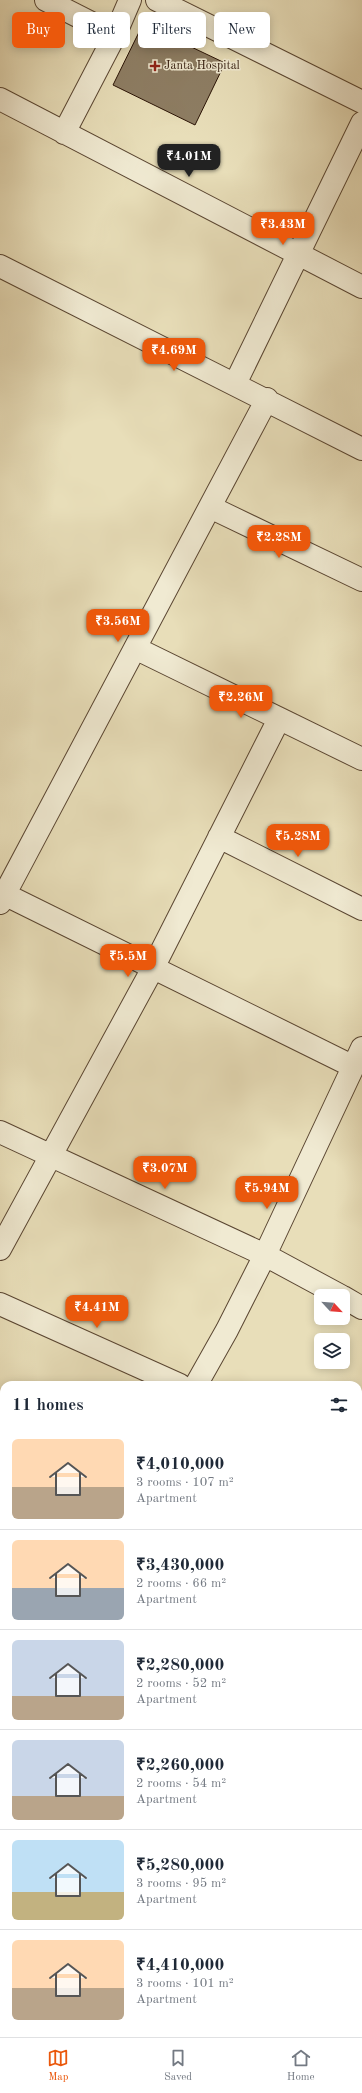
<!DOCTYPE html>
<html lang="en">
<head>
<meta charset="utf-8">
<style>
  body { margin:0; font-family:"Old Standard TT",serif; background:#f6f6f7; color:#1f2937; height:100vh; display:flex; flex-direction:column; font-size:15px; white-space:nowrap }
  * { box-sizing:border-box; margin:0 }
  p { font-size:13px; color:#747a83 }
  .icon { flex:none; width:22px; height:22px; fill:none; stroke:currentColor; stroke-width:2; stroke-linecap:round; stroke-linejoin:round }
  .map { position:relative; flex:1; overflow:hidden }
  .details { position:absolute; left:0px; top:1381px; width:362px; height:656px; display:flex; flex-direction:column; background:#fff; border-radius:12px 12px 0 0; box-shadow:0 2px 10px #0003 }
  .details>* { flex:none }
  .banner { position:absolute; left:12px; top:12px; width:338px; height:36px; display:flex; gap:8px }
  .needle { width:26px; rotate:116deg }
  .fabs { position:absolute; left:314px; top:1289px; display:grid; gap:8px }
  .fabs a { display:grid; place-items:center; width:36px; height:36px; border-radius:6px; background:#fff; box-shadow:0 2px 10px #0003; font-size:20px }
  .price { position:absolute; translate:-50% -34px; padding:0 9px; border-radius:8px; background:#ea580c; color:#fff; font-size:13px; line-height:26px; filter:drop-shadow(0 1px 2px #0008) }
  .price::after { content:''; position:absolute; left:50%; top:24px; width:12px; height:9px; margin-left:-6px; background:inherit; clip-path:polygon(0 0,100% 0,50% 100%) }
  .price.current { background:#222; color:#fff }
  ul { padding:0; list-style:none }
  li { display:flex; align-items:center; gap:12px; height:100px; padding:0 12px }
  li+li { border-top:1px solid #e0e1e3 }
  li span { display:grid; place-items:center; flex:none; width:112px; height:80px; border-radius:6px; color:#555 }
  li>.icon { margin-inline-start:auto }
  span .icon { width:48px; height:48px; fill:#fffc; stroke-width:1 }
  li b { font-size:17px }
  h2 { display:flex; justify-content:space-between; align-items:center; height:48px; padding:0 12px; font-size:17px }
  .pill { padding:0 14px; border-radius:6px; background:#fff; box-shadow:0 2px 10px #0003; font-size:14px; line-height:36px }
  .pill.current { background:#ea580c; color:#fff }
  .menu { display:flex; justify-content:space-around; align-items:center; height:56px; border-top:1px solid #e0e1e3; background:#fff; font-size:11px; color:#747a83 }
  .menu a { display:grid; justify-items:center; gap:2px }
  .menu .current { color:#ea580c }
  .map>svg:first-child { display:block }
  .building { fill:#8d7d63; stroke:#2a1305 }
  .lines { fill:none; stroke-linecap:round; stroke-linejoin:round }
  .minor-casing { stroke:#5a4632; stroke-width:24 }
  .minor { stroke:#f0ead2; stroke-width:22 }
  .poi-dot { fill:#8f2418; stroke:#f0ead2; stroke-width:1.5 }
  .labels { text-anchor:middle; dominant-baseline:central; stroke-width:3; stroke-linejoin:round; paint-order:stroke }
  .poi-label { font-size:12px; fill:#2a1305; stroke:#f0ead2; text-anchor:start }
</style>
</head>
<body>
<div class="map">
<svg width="362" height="2037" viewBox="0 0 362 2037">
  <rect width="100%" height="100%" fill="#e8deb9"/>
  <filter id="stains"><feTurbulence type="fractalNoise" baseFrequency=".005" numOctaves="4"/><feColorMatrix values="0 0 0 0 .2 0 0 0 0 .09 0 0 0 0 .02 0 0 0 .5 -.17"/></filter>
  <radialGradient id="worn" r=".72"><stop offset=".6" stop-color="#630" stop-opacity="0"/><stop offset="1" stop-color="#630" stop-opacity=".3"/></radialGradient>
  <!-- building -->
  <path class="building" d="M143,24L225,63L195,125L113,85Z"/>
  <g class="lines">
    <defs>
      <path id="minor" d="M46,0L115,35
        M157,0L362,102
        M0,99L362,287
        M64,133L115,35L130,0
        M0,266L362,449
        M235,384L362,123
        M210,507L362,580
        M135,648L362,759
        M219,837L362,909
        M0,892L352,1066
        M0,903L267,399
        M0,1132L265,1255L341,1296
        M0,1249L153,968L279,719
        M343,1297L362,1308
        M0,1304L180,1385
        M196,1385L227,1330L265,1255L362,1048
        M0,1465L4,1467
        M358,1475L362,1477
        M358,1590L362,1582
        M0,1629L4,1631
        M358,1641L362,1643
        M0,1766L4,1758
        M0,1799L4,1801
        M358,1810L362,1812
        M358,1972L362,1974
        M130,2037L132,2033"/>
    </defs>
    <!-- minor casing -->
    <use href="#minor" class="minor-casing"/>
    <!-- minor -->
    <use href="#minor" class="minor"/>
  </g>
  <!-- markers -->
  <path class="poi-dot" d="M153 60h4v4h4v4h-4v4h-4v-4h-4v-4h4z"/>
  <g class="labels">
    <!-- poi labels -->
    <g class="poi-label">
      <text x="164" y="66">Janta Hospital</text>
    </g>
  </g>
  <rect width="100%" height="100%" filter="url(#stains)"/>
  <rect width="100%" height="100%" fill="url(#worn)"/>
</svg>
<div class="fabs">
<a><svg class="needle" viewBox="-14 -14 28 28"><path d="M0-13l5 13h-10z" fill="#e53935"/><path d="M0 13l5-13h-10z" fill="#747a83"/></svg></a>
<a><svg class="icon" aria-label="layers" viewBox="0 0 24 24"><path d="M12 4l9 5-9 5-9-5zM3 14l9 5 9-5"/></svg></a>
</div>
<b class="price current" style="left:189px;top:178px">₹4.01M</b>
<b class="price" style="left:283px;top:246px">₹3.43M</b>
<b class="price" style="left:174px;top:372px">₹4.69M</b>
<b class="price" style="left:279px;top:559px">₹2.28M</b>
<b class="price" style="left:118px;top:643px">₹3.56M</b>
<b class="price" style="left:241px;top:719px">₹2.26M</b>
<b class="price" style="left:298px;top:858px">₹5.28M</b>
<b class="price" style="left:128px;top:978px">₹5.5M</b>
<b class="price" style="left:165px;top:1190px">₹3.07M</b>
<b class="price" style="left:267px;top:1210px">₹5.94M</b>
<b class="price" style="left:97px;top:1329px">₹4.41M</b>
<div class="banner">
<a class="pill current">Buy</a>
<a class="pill">Rent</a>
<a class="pill">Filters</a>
<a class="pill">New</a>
</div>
<section class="details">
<h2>11 homes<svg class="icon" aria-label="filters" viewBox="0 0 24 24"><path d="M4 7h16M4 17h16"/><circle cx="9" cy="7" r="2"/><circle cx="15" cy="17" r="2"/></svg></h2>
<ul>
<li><span style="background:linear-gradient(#ffd9b3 60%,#b9a48a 0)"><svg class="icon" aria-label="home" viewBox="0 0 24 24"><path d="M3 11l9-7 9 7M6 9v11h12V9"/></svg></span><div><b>₹4,010,000</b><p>3 rooms · 107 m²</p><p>Apartment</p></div></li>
<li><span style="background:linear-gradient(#ffd9b3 60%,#9aa5b1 0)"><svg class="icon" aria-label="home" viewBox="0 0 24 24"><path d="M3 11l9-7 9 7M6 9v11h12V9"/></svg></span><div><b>₹3,430,000</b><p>2 rooms · 66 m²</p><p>Apartment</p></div></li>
<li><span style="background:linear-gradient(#c9d6e8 70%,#b9a48a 0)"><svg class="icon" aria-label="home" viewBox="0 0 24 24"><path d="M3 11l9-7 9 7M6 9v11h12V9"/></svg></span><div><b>₹2,280,000</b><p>2 rooms · 52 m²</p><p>Apartment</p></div></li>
<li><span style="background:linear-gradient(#c9d6e8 70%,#b9a48a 0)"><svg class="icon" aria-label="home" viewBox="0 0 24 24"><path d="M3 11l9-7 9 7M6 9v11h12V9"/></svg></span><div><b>₹2,260,000</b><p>2 rooms · 54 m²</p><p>Apartment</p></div></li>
<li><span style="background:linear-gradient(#bfe0f5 65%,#c2b280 0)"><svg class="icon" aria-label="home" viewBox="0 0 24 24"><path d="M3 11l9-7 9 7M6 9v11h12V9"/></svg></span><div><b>₹5,280,000</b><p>3 rooms · 95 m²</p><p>Apartment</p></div></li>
<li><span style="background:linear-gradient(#ffd9b3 60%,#b9a48a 0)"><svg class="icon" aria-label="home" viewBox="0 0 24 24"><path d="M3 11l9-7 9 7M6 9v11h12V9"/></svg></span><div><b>₹4,410,000</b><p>3 rooms · 101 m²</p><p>Apartment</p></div></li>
</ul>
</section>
</div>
<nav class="menu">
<a class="current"><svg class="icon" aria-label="map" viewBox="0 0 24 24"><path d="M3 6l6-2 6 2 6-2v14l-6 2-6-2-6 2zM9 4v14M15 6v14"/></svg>Map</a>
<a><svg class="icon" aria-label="saved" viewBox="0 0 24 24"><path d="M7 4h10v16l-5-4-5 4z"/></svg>Saved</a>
<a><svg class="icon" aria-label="home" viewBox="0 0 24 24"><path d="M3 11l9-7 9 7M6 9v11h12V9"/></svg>Home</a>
</nav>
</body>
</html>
